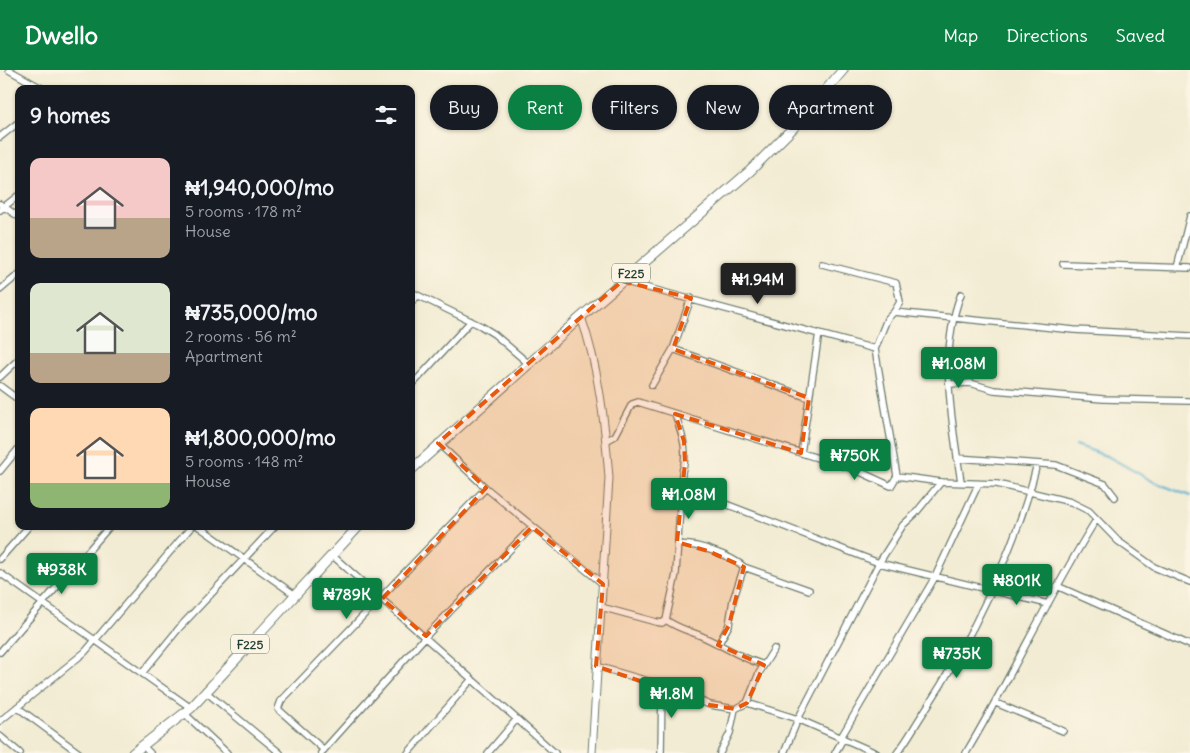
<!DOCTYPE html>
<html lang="en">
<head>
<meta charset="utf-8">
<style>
  body { margin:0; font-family:Delius,sans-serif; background:#20242c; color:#f1f3f6; height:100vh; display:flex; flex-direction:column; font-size:19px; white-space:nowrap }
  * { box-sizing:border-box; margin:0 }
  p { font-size:16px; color:#9ea1a6 }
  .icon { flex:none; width:28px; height:28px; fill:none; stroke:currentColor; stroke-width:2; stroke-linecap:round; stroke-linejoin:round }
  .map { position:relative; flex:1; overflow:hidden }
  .drawer { position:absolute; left:15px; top:15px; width:400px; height:445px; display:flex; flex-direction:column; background:#171b24; border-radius:10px; box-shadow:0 1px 4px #0004 }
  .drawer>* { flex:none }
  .top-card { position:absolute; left:430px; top:15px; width:475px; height:45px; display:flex; gap:10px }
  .price { position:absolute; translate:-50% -42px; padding:0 11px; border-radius:5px; background:#0b8043; color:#fff; font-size:16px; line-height:32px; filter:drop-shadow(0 1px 2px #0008) }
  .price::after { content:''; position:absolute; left:50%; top:30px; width:15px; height:11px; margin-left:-8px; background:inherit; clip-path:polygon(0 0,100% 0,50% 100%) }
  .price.on { background:#222; color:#fff }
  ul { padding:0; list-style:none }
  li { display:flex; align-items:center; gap:15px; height:125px; padding:0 15px }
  li span { display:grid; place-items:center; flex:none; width:140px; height:100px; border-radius:10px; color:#555 }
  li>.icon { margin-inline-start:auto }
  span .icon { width:60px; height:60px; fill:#fffc; stroke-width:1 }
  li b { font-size:21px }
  h2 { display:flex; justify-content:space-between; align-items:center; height:60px; padding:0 15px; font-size:21px }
  .tag { padding:0 18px; border-radius:22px; background:#171b24; box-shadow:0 1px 4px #0004; font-size:18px; line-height:45px }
  .tag.on { background:#0b8043; color:#fff }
  header { display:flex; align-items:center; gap:30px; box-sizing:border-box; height:70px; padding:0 25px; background:#0b8043; color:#fff }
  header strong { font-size:24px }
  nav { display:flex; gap:28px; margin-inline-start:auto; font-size:18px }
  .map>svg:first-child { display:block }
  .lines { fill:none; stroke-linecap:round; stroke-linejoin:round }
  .stream { stroke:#53b1d1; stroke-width:2 }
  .minor-casing { stroke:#697a6c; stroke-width:8 }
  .tertiary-casing { stroke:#697a6c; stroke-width:9 }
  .primary-casing { stroke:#697a6c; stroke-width:11 }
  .minor { stroke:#fff; stroke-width:5.5 }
  .tertiary { stroke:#fff; stroke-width:7 }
  .primary { stroke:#fff; stroke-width:9 }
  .marked { fill:#e8590c; fill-opacity:0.2; stroke:#e8590c; stroke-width:4; stroke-dasharray:10 6; stroke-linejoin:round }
  .labels { text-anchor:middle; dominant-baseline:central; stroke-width:4.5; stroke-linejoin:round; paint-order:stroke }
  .shield { fill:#fcf5e5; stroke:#617469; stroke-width:1 }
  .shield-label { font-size:12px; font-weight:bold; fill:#1f3d34 }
</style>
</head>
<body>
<header>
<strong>Dwello</strong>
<nav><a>Map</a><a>Directions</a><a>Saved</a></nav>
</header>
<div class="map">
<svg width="1190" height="683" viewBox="0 0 1190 683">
  <rect width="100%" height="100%" fill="#fcf5e5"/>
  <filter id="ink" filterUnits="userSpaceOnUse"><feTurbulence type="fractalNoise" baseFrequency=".02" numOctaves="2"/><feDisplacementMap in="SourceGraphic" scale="10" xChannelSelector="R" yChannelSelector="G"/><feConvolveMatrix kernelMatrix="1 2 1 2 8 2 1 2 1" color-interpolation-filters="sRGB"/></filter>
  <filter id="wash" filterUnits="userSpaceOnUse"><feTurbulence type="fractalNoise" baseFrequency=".0096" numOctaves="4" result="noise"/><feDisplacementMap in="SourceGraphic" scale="20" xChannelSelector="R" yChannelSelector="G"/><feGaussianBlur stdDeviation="1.12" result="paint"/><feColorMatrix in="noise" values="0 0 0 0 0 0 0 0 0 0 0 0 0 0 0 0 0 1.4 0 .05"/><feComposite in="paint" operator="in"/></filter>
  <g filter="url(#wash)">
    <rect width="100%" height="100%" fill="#f3ecd4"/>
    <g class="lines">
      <!-- stream -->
      <path class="stream" d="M1076,375L1109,387L1154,412L1190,426"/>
    </g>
  </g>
  <g filter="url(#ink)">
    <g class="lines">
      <defs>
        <path id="minor" d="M9,0L43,19
          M0,67L19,52
          M0,134L19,147
          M0,140L19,125
          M822,194L896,213L900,232L894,242
          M1063,194L1190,198
          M1177,198L1190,146
          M622,211L875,279
          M0,220L19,204
          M411,222L481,256L494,264L529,294
          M961,224C938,283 952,351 961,412
          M411,232L418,226
          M673,279L809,328
          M0,307L19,289
          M949,314L970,313L994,320L1103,329L1190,331
          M652,315L673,279L691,228
          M0,316L19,330
          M411,316L471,251
          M606,371L615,366L632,334L638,332L856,400L891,416L897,406L875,279L887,249L894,242L1074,260L1190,266
          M438,373L486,418L603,514
          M801,383L819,263
          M957,388L1056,395L1105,414L1115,427
          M0,401L19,378
          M897,406L941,412L997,414L1071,432L1089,441L1118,471L1154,497L1190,512
          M681,425L710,428L879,493L1048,534
          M198,456L295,525
          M678,475C694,472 732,486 744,497L809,520
          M333,486L555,683
          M0,489L29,456
          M0,503L191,638
          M1057,516L1190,575
          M601,537L656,552L662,553L666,550C677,558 687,560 699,565C721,574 740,588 764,595
          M666,550L676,504L682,402C689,382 682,364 675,344
          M718,575L729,555L733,530L744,497
          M0,582L110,456
          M596,596L662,615L710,635L735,639L747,633L798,649L876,683
          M143,602L180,557L275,456
          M206,622L280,683
          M747,633L759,603L774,579
          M996,633L1063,661
          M17,637L79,683
          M185,644L227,683
          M0,651L85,582L192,456
          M0,666L20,683
          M840,669L935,507L978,415
          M143,676L150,683
          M324,680L278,639L281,631L486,418
          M321,683L426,566L532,457
          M408,683L472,609
          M488,683L516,650
          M661,683L662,615
          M720,683L730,663L735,639
          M784,683L798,649L879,493L903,455L915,444L941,412
          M835,683L843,669
          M897,683C907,671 914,657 922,645C970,572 1016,479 1037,394
          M966,683C1012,606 1049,525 1096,450"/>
        <path id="tertiary" d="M581,247C599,297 605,355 609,408L592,683"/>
        <path id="primary" d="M411,400L581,247L750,101L794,57L843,0
          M133,683L191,638L359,456"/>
      </defs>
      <!-- minor casing -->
      <use href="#minor" class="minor-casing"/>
      <!-- tertiary casing -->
      <use href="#tertiary" class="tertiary-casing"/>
      <!-- primary casing -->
      <use href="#primary" class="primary-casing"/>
      <!-- minor -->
      <use href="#minor" class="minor"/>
      <!-- tertiary -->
      <use href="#tertiary" class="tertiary"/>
      <!-- primary -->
      <use href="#primary" class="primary"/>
    </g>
  </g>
  <!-- marked area -->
  <path class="marked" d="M622,211L691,228L673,279L809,328L801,383L675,344L684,371L685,393L677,472L708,481L744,497L729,555L718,575L764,595L747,633L735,639L710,635L596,596L603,514L532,457L426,566L382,529L486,418L438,373Z"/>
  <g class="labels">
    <!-- shield labels -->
    <g class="shield">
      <rect x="612" y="193.5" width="38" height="19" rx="4"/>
      <rect x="231" y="564.5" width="38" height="19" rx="4"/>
    </g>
    <g class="shield-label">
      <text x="631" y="203">F225</text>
      <text x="250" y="574">F225</text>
    </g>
  </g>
</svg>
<b class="price on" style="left:758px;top:235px">₦1.94M</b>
<b class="price" style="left:959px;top:319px">₦1.08M</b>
<b class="price" style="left:855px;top:411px">₦750K</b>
<b class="price" style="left:689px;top:450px">₦1.08M</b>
<b class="price" style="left:62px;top:525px">₦938K</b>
<b class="price" style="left:1017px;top:536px">₦801K</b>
<b class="price" style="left:347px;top:550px">₦789K</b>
<b class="price" style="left:957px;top:609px">₦735K</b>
<b class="price" style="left:672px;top:649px">₦1.8M</b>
<div class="top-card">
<a class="tag">Buy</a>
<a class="tag on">Rent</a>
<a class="tag">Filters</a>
<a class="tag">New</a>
<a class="tag">Apartment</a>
</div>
<section class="drawer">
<h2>9 homes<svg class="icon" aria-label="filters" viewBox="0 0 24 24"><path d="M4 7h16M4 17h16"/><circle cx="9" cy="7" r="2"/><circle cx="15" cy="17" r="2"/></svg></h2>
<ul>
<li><span style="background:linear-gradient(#f6c9c9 60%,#b9a48a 0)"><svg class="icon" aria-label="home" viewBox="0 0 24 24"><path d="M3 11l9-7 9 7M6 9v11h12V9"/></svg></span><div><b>₦1,940,000/mo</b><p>5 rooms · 178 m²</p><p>House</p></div></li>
<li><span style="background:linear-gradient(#dfe7d0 70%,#b9a48a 0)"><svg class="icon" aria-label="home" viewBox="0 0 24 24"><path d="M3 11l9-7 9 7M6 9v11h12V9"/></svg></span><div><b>₦735,000/mo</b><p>2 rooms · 56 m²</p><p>Apartment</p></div></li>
<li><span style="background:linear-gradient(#ffd9b3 75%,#8fb573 0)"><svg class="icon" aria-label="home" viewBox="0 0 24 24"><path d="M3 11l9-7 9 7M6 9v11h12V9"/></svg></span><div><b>₦1,800,000/mo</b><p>5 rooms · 148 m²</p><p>House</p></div></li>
</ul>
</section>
</div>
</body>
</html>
